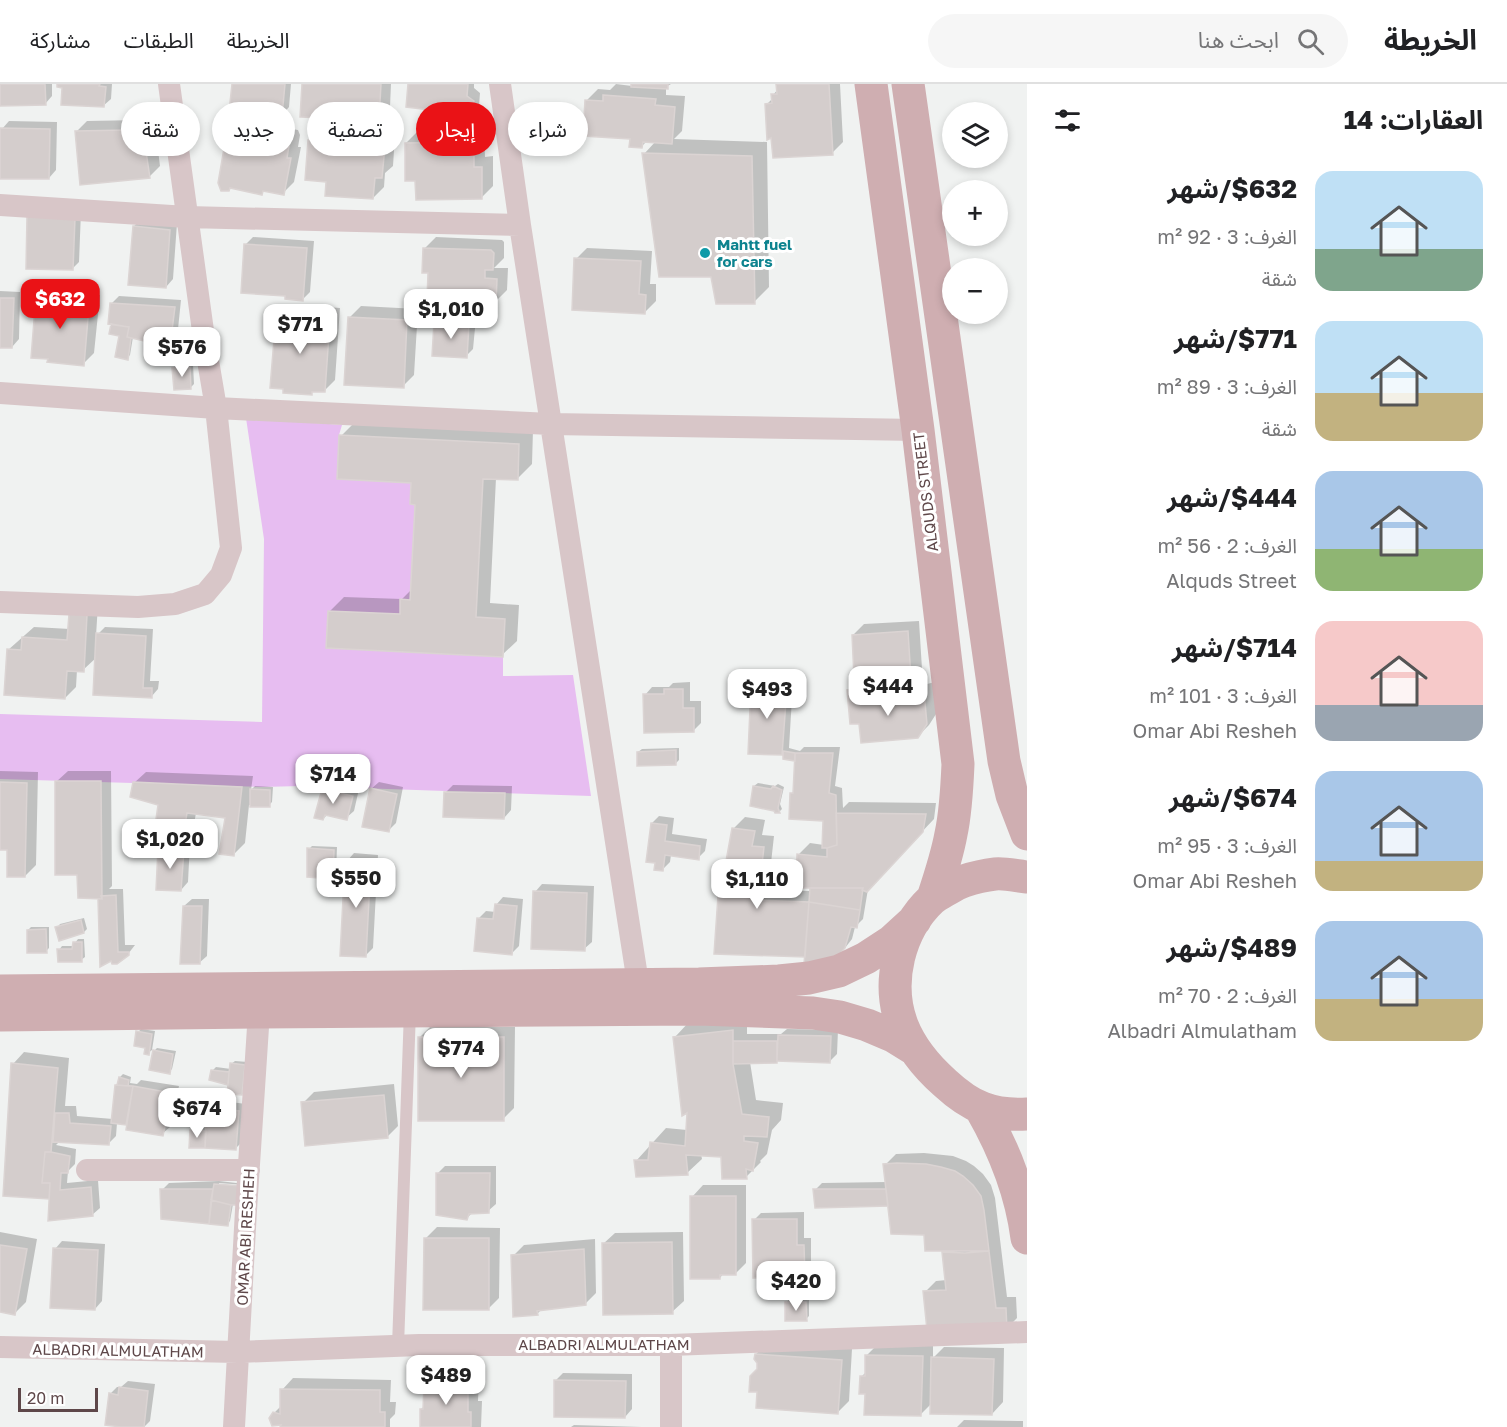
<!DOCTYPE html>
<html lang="ar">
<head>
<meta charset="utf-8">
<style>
  body { margin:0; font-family:"Golos Text","Noto Sans Arabic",sans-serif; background:#f6f6f6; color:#202124; direction:rtl; height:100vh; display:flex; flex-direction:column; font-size:22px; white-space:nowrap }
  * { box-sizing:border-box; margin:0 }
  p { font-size:20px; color:#757577 }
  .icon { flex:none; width:33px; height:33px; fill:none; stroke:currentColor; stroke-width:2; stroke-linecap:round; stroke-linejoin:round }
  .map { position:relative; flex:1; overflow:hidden; direction:ltr }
  .panel { display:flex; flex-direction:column; background:#fff; width:480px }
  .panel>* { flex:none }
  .guide { position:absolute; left:18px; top:18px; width:570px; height:54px; direction:rtl; display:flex; gap:12px }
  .buttons { position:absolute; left:942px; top:18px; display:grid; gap:12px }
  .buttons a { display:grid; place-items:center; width:66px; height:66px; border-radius:50%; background:#fff; box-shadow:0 3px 9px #0003; font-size:30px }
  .scale { position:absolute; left:18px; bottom:15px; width:80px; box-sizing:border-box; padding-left:6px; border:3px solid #5e4749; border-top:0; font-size:16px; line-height:21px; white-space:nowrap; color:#5e4749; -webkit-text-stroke:4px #fff; paint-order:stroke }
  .price { position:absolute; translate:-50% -51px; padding:0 14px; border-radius:12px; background:#fff; color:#222; font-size:20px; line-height:39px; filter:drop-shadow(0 2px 3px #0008) }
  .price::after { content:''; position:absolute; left:50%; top:36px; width:18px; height:14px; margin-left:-9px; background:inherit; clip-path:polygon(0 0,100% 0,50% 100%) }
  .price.selected { background:#ea1216; color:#fff }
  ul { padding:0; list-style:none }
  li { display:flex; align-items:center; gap:18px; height:150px; padding:0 24px }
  li span { display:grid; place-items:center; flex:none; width:168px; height:120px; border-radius:18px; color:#555 }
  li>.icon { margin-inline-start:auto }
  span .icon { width:72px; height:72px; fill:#fffc; stroke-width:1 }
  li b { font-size:26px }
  h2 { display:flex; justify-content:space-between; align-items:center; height:72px; padding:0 24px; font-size:26px }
  .chip { padding:0 21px; border-radius:27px; background:#fff; box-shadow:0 3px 9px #0003; font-size:21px; line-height:54px }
  .chip.selected { background:#ea1216; color:#fff }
  header { display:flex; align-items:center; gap:36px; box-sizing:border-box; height:84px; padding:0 30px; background:#fff; border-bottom:2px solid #e0e0e0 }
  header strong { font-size:28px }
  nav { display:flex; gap:33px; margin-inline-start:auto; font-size:21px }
  .search { width:420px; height:54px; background:#f6f6f6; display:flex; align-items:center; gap:15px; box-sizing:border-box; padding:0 21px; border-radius:33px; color:#757577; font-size:22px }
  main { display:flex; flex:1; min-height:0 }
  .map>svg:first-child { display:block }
  .green { fill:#e7bdf1 }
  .shadow { fill:#0003 }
  .building { fill:#d4cdcc; stroke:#dbd4d3; stroke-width:1.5 }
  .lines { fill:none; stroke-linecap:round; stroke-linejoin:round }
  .lane { stroke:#d8c6c8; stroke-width:12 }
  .street { stroke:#d8c6c8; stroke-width:22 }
  .primary { stroke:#cfaeb1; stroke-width:33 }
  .culture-dot { fill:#0f9aa8; stroke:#fff; stroke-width:2 }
  .labels { text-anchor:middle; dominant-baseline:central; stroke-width:6; stroke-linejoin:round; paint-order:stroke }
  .culture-label { font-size:15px; font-weight:bold; fill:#0d838f; stroke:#fff; text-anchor:start }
  .street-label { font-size:15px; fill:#5e4749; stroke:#fff }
</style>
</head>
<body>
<header>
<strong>الخريطة</strong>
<div class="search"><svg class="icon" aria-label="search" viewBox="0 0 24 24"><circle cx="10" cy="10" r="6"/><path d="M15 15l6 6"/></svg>ابحث هنا</div>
<nav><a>الخريطة</a><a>الطبقات</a><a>مشاركة</a></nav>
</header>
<main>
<section class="panel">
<h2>العقارات: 14<svg class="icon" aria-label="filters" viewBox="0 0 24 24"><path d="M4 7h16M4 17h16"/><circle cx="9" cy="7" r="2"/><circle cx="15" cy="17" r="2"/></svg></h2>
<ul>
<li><span style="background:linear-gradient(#bfe0f5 65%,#7fa58c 0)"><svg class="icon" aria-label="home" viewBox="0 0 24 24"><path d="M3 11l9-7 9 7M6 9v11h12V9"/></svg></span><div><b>$632/شهر</b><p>الغرف: 3 · 92 m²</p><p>شقة</p></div></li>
<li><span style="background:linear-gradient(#bfe0f5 60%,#c2b280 0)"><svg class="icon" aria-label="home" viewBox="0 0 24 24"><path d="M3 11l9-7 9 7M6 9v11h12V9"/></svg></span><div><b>$771/شهر</b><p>الغرف: 3 · 89 m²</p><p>شقة</p></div></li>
<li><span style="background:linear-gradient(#a9c7e8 65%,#8fb573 0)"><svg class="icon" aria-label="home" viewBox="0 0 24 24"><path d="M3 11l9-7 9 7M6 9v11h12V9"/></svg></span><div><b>$444/شهر</b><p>الغرف: 2 · 56 m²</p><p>Alquds Street</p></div></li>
<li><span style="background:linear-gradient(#f6c9c9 70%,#9aa5b1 0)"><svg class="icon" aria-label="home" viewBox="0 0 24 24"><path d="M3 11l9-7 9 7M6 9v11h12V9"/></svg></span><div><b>$714/شهر</b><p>الغرف: 3 · 101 m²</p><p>Omar Abi Resheh</p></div></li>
<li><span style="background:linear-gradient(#a9c7e8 75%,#c2b280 0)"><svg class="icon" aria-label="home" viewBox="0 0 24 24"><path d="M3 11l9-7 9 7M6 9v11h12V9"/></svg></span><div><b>$674/شهر</b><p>الغرف: 3 · 95 m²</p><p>Omar Abi Resheh</p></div></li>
<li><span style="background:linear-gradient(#a9c7e8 65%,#c2b280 0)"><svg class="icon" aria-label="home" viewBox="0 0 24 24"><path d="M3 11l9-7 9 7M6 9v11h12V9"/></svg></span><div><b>$489/شهر</b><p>الغرف: 2 · 70 m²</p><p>Albadri Almulatham</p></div></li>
</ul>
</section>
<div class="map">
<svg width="1027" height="1343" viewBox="0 0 1027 1343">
  <rect width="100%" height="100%" fill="#f0f2f1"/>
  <!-- green -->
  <path class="green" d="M246,334L342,341L339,351L337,395L411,399L410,420L415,421L410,516L400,515V530L328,527L326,564L503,573V592L573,591L591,712L301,702L261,703L0,695V630L262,638L264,455Z"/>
  <!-- shadow -->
  <path class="shadow" d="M0,0H52V12L45,20H0Z
    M59,0H112L111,15L103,22Z
    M233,0H291L289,23L282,31Z
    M303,0H391L390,23L378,34Z
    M410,0H474V4L480,9L479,22L472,29Z
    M616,0L632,2L633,0H671L666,3V11L685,12L682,47L674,55L767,58L769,203L754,218L713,192L644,70L656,57H647L642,62L587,16L598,5L610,6Z
    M778,0H840L843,58L832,69L767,20L773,14V11L778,5Z
    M140,36V47L156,50L160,82L149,93L76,48L87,37Z
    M9,37L57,38L56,86L49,94L2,45Z
    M261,38L272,40V44L279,45L281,43L298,46L300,51L298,63H301L294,98L283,109L265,106L261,109L228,54L239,43L253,45Z
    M321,45L395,51L393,82L385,89L384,103L373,114L328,97L310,57Z
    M484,47L485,73L493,72V102L482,113L417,96L406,59L417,48Z
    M81,127L79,178L72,185L27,183Z
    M142,135L177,139L173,195L166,203L134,142Z
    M253,153L314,157L310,208L303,215L246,160Z
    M436,153L502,156L504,158V174L494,184H508L507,206L496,217L430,188L425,164Z
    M587,164L652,167L650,200H656V217L644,229L576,175Z
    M49,201L95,205V211H100L94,269L83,280L38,212Z
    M0,207L20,208L19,255L12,263L0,262Z
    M119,212L181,216L178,245L170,252L155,250L149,256L133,253L130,271L127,274L112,219Z
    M288,220L340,224L335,296L324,307L314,306L311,309L277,232Z
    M361,222L418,225L414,291L403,302L350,233Z
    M443,231L476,234L473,265L466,272L435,239Z
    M193,280L194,300L191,303L174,284L177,281Z
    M356,337L533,346L532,380L517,395L496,394L490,519L519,521L517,557L502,571L330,527L344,513L402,515L412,505L417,419L412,397L341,352Z
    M98,520L96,552L105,543L153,545L150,597H159L158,605L151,613L97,573L83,586H77L76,603L65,614L8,566L34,543L70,545Z
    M919,537L923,601L935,598L938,627L929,641L917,653L861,638L848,606L856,599L853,551L864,540Z
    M760,595L793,597L789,664L800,667L804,663H840L835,702L842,704L843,724L849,718L936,719L934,735L868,805L863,835L855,843L852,855L845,864L806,872L719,812L730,801L735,802L739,777L734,744L745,733L765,736L762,751L774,752L768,806L811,807L799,770L810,759L824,761L825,735L791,710L794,707L796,676L785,674V667L782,670L753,602Z
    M690,598V617H701V639L694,646L645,611L652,603H669L673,599Z
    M679,664V676L676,679L638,668L642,665Z
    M0,687L38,688L36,781L25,792L9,765H0Z
    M68,687H111L112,802L109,805H123L125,861H135L128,870L117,878L99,816L102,813L79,789L56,698Z
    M146,688L253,692L251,706L255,702L273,703L272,718L269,721H249L245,759L233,771L226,733L196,729L194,740L183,751L160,720L134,699Z
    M330,698L359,705L354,727L346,734L328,730L323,735V705Z
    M379,698L403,703L396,739L388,747L371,705Z
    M758,699L775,702L778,700L784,703L780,720L782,725L779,728L754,702Z
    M453,701L512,702L511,726L504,734L446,708Z
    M659,732L674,734L672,750L707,755L705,767L698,774L671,771L670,778L663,785L652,739Z
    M167,757L190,759L188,798L181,806L159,765Z
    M312,762L337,763L336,790L333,793L309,765Z
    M354,769L378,771L373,864L366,871L347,777Z
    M542,800L594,802L592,858L584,865L535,808Z
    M503,813L523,815L519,862L512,869L479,834L486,827L496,828V821Z
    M192,815H209L207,872L199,879L184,822Z
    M84,834L87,845L84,848L57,844L60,840Z
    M31,843H49V864L46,867L28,846Z
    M78,855H84L85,873L81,876L59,866L62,862H74L75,859Z
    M747,932V950H781L787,945L838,946L837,970L830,977L779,976L777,978H750L756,1016L783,1019L781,1036L772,1046L767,1070L760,1077L761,1078L746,1093L723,1071L701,1070L702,1075L687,1089L636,1077L666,1044L687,1046L689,1027L675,953L689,938Z
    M430,943H515L514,1024L503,1035L419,954Z
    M141,945L155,947L152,966L148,969L138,948Z
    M157,964L176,967L172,985L169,988L154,967Z
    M24,968L69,974L65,1022H76L77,1032L113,1035L117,1001L119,999L120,993L123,990L131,993L130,999L137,1000L141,996L179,1002L170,1043L162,1050L129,1037L126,1040L117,1039L116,1052L109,1059L60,1057L56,1061L76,1065L75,1080L68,1087L67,1099L98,1096L100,1124L92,1131L50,1111L48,1113L13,980Z
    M235,977L248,978L245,1006L242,1010L213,986L216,983L231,985V980Z
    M394,1000L398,1042L387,1053L303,1019L314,1008Z
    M215,1016L246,1020L243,1057L235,1065L191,1047L195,1043L207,1044V1023Z
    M924,1069L953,1072L966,1077L974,1082L983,1090L991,1101L995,1114L1007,1213H1016L1017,1234L1006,1245L925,1208L936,1197L947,1196L944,1166L889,1119L815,1106L822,1099L887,1098L885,1081L896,1070Z
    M445,1082H496V1120L488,1127L473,1128L467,1134L437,1090Z
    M219,1097L245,1100V1101L219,1099V1102L233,1120L230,1137L227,1140L162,1106L169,1099Z
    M703,1101H746V1179L735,1190H723L720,1194L692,1113Z
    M804,1128V1154H811V1184L804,1191L754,1136L761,1129Z
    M437,1143L500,1144L499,1214L488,1225L425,1155Z
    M0,1148L37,1155L26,1218L15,1229L0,1227Z
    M683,1148L684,1217L672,1228L603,1160L615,1149Z
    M595,1155L596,1209L585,1220L542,1225L537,1230L513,1172L524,1161Z
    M62,1157L105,1160L102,1217L95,1225L55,1165Z
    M809,1215V1232L806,1235L786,1219L789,1216Z
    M768,1259L852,1265L849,1317L838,1328L758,1285L756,1270Z
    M878,1260L933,1262V1274L944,1263L1004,1264L1003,1318L992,1330L931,1320L920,1331L867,1308L861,1293L866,1288L867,1271Z
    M437,1289L479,1290L478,1317H482L481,1343H421V1325L425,1322V1301Z
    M563,1289L632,1290V1325L625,1333L556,1296Z
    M293,1294L391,1296L390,1318H396L395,1330L390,1335V1343H282V1339L274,1329L281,1322L282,1306Z
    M128,1297L155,1300L150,1337L144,1343H133L110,1310L117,1303H121Z
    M964,1336L1023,1337V1343H957Z
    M574,1341L642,1343H571Z"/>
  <!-- building -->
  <path class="building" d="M0,0H45L46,21L0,22Z
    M57,0H100L99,2L106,3L104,23L61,21L62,4L57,3Z
    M232,0H285L282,32L229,28Z
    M302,0H381L379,36L300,33Z
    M408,0H468L467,12L474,17L472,31L406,23Z
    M631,0H668V5L631,3Z
    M776,0H829L833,71L773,74L771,54L767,56L765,20L772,19L771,10H777Z
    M603,11L656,15L655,21L675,23L672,60L643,58L642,64L629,63L630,55L583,52L585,16L603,17Z
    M0,44L50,45L49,95H0Z
    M129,46L130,58L145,61L150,94L80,101L75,47Z
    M248,49L262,51L261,55L268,56V54L287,57L289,62L287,74H291L284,111L263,107L262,111L230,104L229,107H221L218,99L226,53L246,57Z
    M308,56L385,62L382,94H375L373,115L325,112L326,98L305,96Z
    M474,58V83H482V115L416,116L415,97H405V59Z
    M642,69L752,72L755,220H716L711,193H659Z
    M27,132L75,134L73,186L26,185Z
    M133,142L170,146L166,204L128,201Z
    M244,160L307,164L303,217L285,215V212L241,209Z
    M423,164L491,166L494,169L493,186H485V194L497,195L496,219L427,216L428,189H422Z
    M574,174L641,177L639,210L646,211L645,230L572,226Z
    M36,211L85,216V221L89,222L84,282L47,278L48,275L31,274Z
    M0,214H14L12,264H0Z
    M110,219L175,223L171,254L151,250L149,258L127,253L129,243L108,240Z
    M276,231L330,235L325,308H312V311L283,309V305L270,304Z
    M348,233L407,236L404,304L344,301Z
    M434,238L469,240L467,274L432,272Z
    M111,240L129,243L127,253L131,254L128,276L115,273L119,252L109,250Z
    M190,283L191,305L174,306L172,284Z
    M339,351L519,360L518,396L483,395L476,533L505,535L503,573L326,564L328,527L400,530V515L410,516L415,421L410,420L411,399L337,395Z
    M69,530L87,531L84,588L67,587L65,615L4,611L7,565L21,566L22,553L67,556Z
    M908,547L912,611L855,614L852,551Z
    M96,549L146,552L143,604H152V614L93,611Z
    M751,602L787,604L782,671L748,670Z
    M664,605H683V624H694V648L644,649L643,610H664Z
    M855,605V614L912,611L924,608L927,640L918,654L861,659L859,640H850L847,606Z
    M676,666V681L637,682V668Z
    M783,667L795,669V677L783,675Z
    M795,669H833L829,709L836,711L837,761L827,764H822L823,737L789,735L790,709H793Z
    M55,697H101L102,815L78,814L77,791H55Z
    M0,698L27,699L25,793H7V766H0Z
    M133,698L242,703L234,772L219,770L225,734L187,729L183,753L154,749L158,721L130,713Z
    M753,702L771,705L773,702L782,706L778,724L780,729H775L774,727L750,722Z
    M370,704L397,710L389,748L362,743Z
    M250,705L270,706V723H250Z
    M322,705L353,712L347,736L325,731L323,736L314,734Z
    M444,708L505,709L504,735L443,733Z
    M836,729L926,730L923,748L867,808L862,806L863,804H796L797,770L827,773V764L837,761Z
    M651,739L667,741L665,757L700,762L699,776L665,771L663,787L654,786L655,779L646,778Z
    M732,744L755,747L752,762L764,763L758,816L809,818L805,873L714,870L718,812L732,813L737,778L726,777Z
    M158,764L184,766L181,807L156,806Z
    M307,764L334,766L333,795L307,793Z
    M345,776L371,777L366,873L340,872Z
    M810,804H863L860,826L809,818Z
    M533,807L587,809L585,867L531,865Z
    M116,811L118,868H129V871L117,880H112L111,877L100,883L98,815H102L101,812Z
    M809,818L860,826L857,844L851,843L845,864L837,873L804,880Z
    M495,820L517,822L512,871L474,867L477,834L493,835Z
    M183,822H202L200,880H180Z
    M81,836L84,849L59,857L55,843Z
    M46,845L47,869H27V846Z
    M73,858H82V878H58L57,865H72Z
    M733,946V980L742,1030L769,1033L767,1053L744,1052V1057L758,1059L753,1087L746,1085L747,1095H722L721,1073L686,1071L688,1091L636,1093L634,1076H648L650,1058L685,1062L687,1029L682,1032L673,953Z
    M136,947L152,950L149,971L144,970L145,964L134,962Z
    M778,951L831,952L830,979L777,977Z
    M418,953H504V1037H418Z
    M733,957H777V979L733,980Z
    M153,966L173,970L170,990L149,986Z
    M11,979L58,984L51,1068H45L42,1099H50L49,1115L3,1112Z
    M230,979L245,981L242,1011L227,1010Z
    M211,986L229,988L228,1001L209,996Z
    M119,993L129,996L128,1002L117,1001Z
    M115,1001L133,1002L126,1041L111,1039Z
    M133,1002L172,1009L163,1052L126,1046Z
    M384,1011L388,1054L305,1062L301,1018Z
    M206,1023L239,1027L236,1066L205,1064Z
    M55,1029H69L70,1039L111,1042L109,1061L53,1058Z
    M190,1046L206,1047L205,1064H189Z
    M45,1068H51L70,1072L68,1089H61L60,1106L91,1103L93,1132L48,1137L50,1099H42Z
    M897,1079L926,1080L941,1083L955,1087L963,1092L973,1101L981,1112L984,1126L989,1167H925L924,1151L891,1150L883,1080Z
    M436,1089H490L489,1129L469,1130L467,1136L436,1131Z
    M214,1100L243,1102L240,1121H231L211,1116Z
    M160,1105H213L209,1140L161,1135Z
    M813,1105H886L888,1122L815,1124Z
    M690,1112H736V1191H720V1195H690Z
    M211,1116L231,1121L228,1142L209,1140Z
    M752,1135H797V1161H804L805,1193L753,1194Z
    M424,1154H489V1226H423Z
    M672,1158L673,1230L603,1231L602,1159Z
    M0,1161L27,1165L15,1231L0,1228Z
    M53,1164L98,1166L95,1226L50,1224Z
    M584,1165L586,1221L537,1227L538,1231L513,1233L511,1171Z
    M989,1167L996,1224H1006L1007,1247L927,1246L923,1207L946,1206L942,1168L965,1169Z
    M785,1218H806L807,1237H785Z
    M755,1270L842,1276L838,1330L756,1324L757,1308H749L750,1292L757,1285V1279L754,1275Z
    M865,1271L923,1272L921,1332L864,1331L865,1310H859L860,1292H865Z
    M931,1273L994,1275L992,1331L930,1330Z
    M554,1296L626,1297L625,1334L554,1333Z
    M424,1300H468V1328H471V1343H420V1325H423Z
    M119,1303L148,1307L144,1343H121L105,1341L109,1309L118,1311Z
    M280,1305L380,1306V1328H385V1343H280L281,1341L272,1342L269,1334L273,1328L280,1330Z"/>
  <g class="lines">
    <!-- lane -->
    <path class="lane" d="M398,1262L410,927"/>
    <!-- street -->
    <path class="street" d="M500,0L520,141L638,899
      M0,121L187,133L520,141
      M0,309L216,324L551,340L918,346
      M0,518L138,523L175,520L205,510L221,491L231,464L216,324L203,247L169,0
      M87,1086H249
      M0,1263L238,1268L419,1261H671L1027,1248
      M234,1343L246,1126L259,928
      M671,1343V1261"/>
    <!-- primary -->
    <path class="primary" d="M871,0L918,346L958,680C957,703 956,727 951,750C947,772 940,793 933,814
      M908,0L1004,677L1012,711L1027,750
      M1027,793C1017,792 1005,789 995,790C986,791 973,794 964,797C958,799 953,802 948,805C943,808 937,811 932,815C899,846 886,898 902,941C911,964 927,983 945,999C971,1023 992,1032 1027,1030
      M0,907L699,900L779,897L809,894L839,887L866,874L892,857L915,836
      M0,931L259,928L699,925L813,929L840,933L867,941L893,952L914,965
      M981,1025C1004,1065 1021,1107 1027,1154"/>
  </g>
  <!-- markers -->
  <circle class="culture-dot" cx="705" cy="169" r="6"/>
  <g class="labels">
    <!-- culture labels -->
    <g class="culture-label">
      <text x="717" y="160">Mahtt fuel<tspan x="717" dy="17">for cars</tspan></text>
    </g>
    <!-- street labels -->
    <g class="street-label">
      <text transform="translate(925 408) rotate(-97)">ALQUDS STREET</text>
      <text transform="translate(245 1153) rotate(-87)">OMAR ABI RESHEH</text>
      <text x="604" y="1260">ALBADRI ALMULATHAM</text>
      <text transform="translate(118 1266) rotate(1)">ALBADRI ALMULATHAM</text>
    </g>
  </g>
</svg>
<div class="buttons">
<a><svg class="icon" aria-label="layers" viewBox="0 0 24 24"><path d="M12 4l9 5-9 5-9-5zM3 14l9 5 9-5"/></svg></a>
<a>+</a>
<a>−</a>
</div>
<div class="scale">20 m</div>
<b class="price selected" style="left:60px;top:246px">$632</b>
<b class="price" style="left:451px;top:256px">$1,010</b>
<b class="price" style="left:300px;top:271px">$771</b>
<b class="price" style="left:182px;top:294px">$576</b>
<b class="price" style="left:888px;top:633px">$444</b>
<b class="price" style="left:767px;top:636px">$493</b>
<b class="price" style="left:333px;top:721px">$714</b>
<b class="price" style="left:170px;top:786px">$1,020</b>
<b class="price" style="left:356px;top:825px">$550</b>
<b class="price" style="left:757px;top:826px">$1,110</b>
<b class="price" style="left:461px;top:995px">$774</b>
<b class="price" style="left:197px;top:1055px">$674</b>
<b class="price" style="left:796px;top:1228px">$420</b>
<b class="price" style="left:446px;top:1322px">$489</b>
<div class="guide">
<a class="chip">شراء</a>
<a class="chip selected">إيجار</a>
<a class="chip">تصفية</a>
<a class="chip">جديد</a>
<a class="chip">شقة</a>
</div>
</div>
</main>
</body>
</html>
